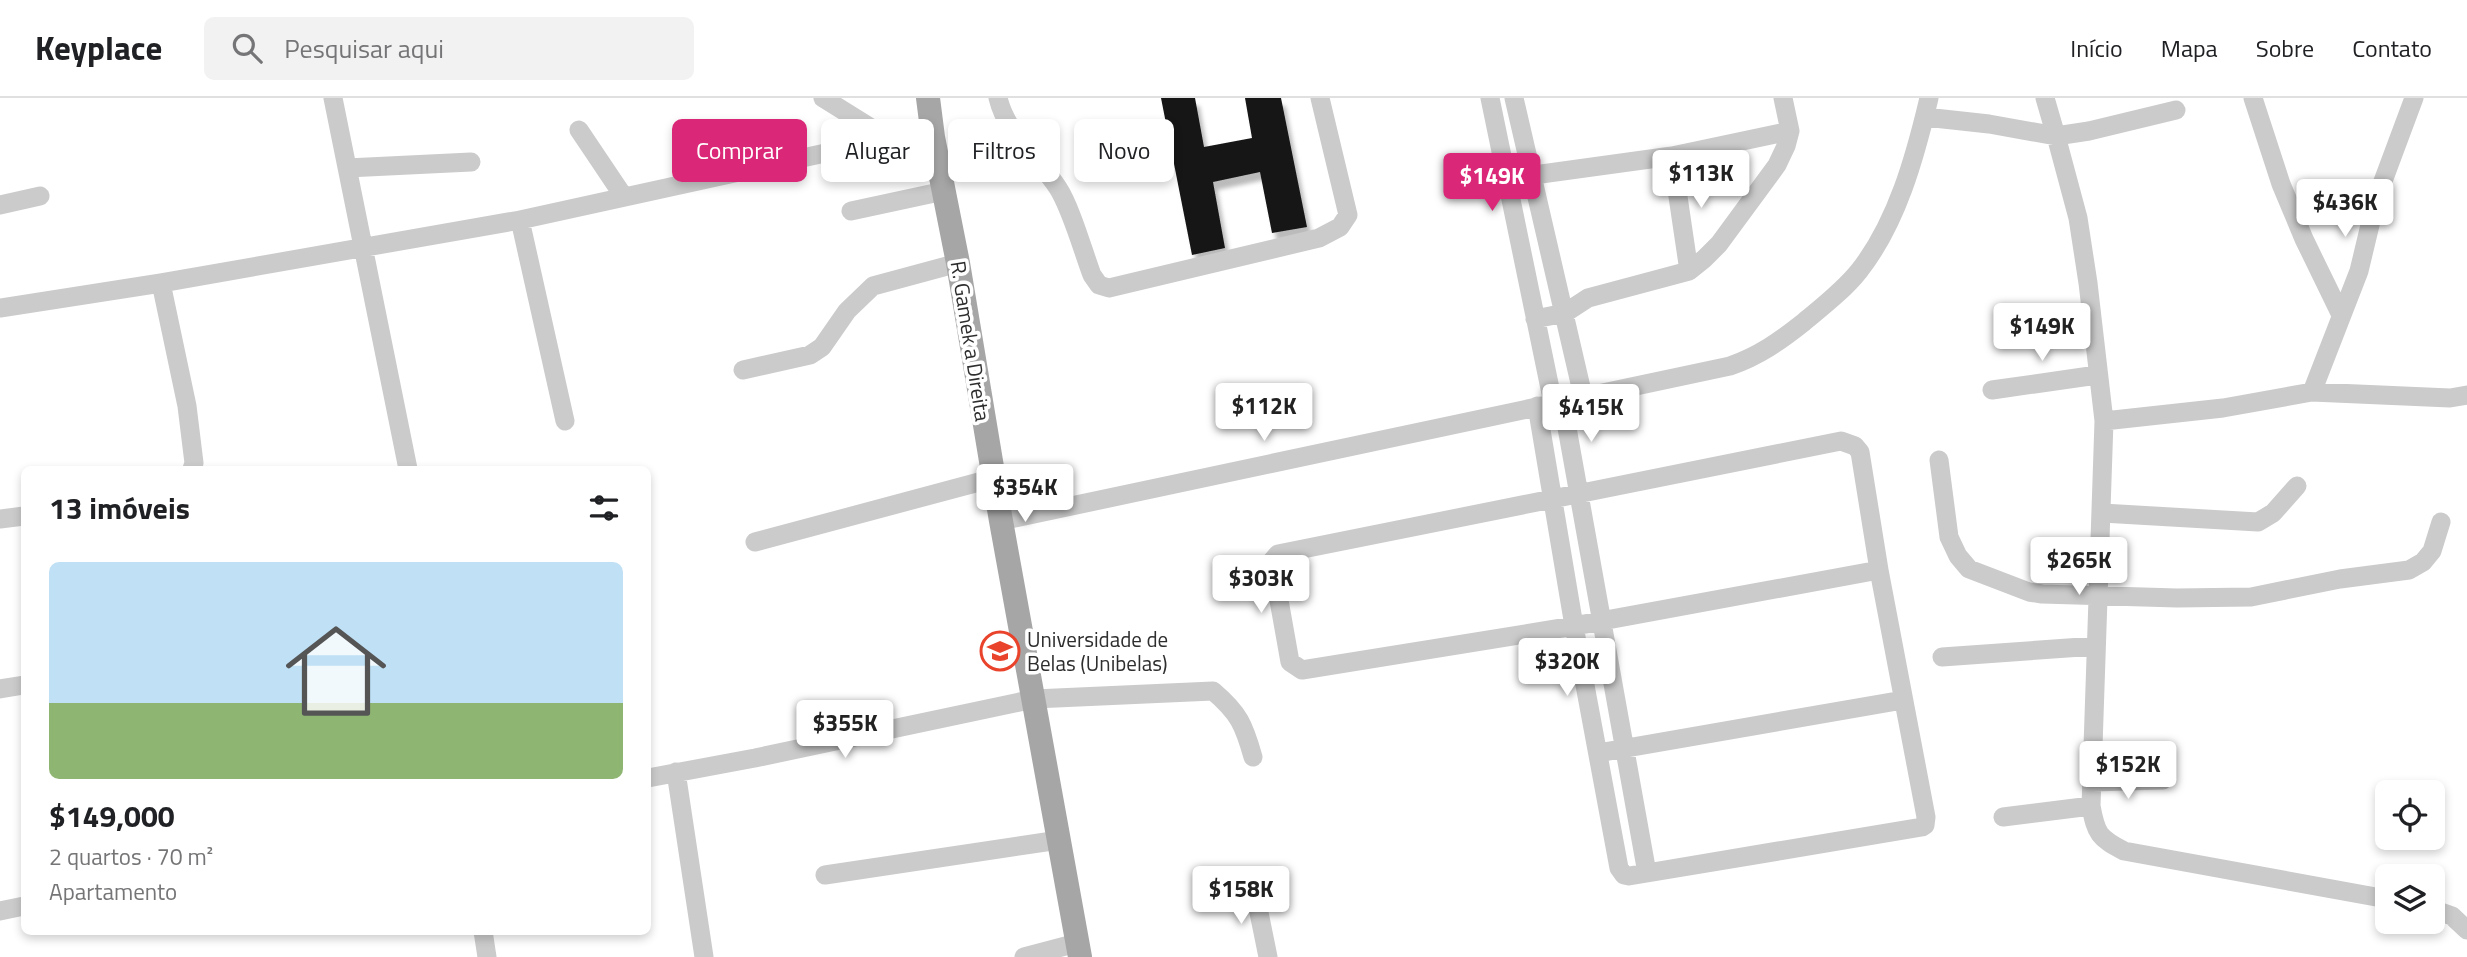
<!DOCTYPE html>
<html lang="pt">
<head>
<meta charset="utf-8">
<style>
  body { margin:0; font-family:"Titillium Web",sans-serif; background:#f2f2f2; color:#202124; height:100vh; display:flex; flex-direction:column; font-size:26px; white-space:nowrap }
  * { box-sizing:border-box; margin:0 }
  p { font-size:23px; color:#757577 }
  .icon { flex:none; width:38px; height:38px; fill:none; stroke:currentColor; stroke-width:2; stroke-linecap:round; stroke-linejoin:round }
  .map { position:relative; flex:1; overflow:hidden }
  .drawer { position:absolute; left:21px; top:368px; width:630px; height:469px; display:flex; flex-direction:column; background:#fff; border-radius:10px; box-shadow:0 4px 10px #0003 }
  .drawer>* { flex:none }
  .hud { position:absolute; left:672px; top:21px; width:665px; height:63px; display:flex; gap:14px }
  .buttons { position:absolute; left:2375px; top:682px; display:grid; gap:14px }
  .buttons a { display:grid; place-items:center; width:70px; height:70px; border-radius:10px; background:#fff; box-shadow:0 4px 10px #0003; font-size:35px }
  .price { position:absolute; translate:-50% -60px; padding:0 16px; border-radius:7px; background:#fff; color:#222; font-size:23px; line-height:46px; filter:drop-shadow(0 2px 4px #0008) }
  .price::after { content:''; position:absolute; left:50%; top:42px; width:21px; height:16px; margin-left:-10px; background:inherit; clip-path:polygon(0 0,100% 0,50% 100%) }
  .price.active { background:#db2777; color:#fff }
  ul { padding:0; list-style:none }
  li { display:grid; align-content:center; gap:14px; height:371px; padding:0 28px }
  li+li { border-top:2px solid #e0e0e0 }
  li span { display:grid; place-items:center; height:217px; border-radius:10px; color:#555 }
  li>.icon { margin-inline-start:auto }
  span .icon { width:126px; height:126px; fill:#fffc; stroke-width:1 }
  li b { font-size:30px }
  h2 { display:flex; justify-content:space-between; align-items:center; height:84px; padding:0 28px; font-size:30px }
  .chip { padding:0 24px; border-radius:10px; background:#fff; box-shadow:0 4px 10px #0003; font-size:24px; line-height:63px }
  .chip.active { background:#db2777; color:#fff }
  header { display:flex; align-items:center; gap:42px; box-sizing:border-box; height:98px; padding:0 35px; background:#fff; border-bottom:2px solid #e0e0e0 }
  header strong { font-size:33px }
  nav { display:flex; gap:38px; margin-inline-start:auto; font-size:24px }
  .search { width:490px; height:63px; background:#f2f2f2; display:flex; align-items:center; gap:18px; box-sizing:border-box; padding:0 24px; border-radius:10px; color:#757577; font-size:26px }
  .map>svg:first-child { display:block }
  .building { fill:#151515; filter:url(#shadow) }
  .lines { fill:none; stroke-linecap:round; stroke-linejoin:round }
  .minor { stroke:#cbcbcb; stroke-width:19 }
  .major { stroke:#a6a6a6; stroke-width:24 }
  .labels { text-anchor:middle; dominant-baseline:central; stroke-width:7; stroke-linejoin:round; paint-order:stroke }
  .street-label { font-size:21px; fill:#2e2e2e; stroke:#fff }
  .poi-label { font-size:21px; fill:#2e2e2e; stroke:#fff; text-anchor:start }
</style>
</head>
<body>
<header>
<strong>Keyplace</strong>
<div class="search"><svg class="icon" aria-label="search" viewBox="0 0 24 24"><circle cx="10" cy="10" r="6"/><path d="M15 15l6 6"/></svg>Pesquisar aqui</div>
<nav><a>Início</a><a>Mapa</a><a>Sobre</a><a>Contato</a></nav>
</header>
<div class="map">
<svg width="2467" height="859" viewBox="0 0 2467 859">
  <defs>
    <filter id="shadow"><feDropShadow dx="4.5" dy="8" stdDeviation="2" flood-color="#0004"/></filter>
  </defs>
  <rect width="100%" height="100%" fill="#fff"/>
  <!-- building -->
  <path class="building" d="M1161,0H1195L1204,49L1252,40L1245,0H1281L1307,129L1272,135L1260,74L1213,84L1225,150L1192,157Z"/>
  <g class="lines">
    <!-- minor -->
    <path class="minor" d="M333,0L408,371
      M823,0L889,41
      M998,0C1007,37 1038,59 1058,90C1071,110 1083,153 1092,177L1099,187L1109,190L1319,140L1340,129L1348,117L1320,0
      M1490,0L1553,305
      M1514,0L1583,298
      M2045,0L2056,38L2089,33L2176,12
      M2253,0L2281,86L2304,141L2341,217
      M1925,19L1989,26L2056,38L2078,120L2088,185L2104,323L2091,708C2096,736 2099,740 2124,753L2387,801
      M579,32L624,99
      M1672,58L1689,173
      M347,70L471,64
      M1520,79L1672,58L1790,33
      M0,107L40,98
      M851,113L944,93
      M520,122L565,323
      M161,185L187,308L194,365L192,371
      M0,210L161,185L520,122L889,41L933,39
      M1535,221L1565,215L1588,200L1689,173L1704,161L1719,146L1777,67L1786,48L1790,33L1783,0
      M743,272L810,257L822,249L847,213L873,188L958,165
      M1992,292L2097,277
      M2312,294L2359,173L2376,102L2414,0
      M1562,302L1647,775
      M1537,308L1574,528L1619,770L1624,777L1629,778L1922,729L1925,727L1926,719L1879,472L1860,354L1855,348L1841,343L1278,456L1272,463L1290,564L1302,572L1574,528L1879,472
      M2104,323L2223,310L2312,294L2450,300L2467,297
      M1939,362L1949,439L1958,458L1969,471L2029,494L2042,496L2177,500L2251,499L2340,481L2409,472L2423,464L2432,453L2441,424
      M2102,415L2258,424L2273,415L2297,388
      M0,421L24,418
      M1001,423L1730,268C1759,258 1780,243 1804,224C1822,209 1844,192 1859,173C1897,125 1915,59 1929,0
      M755,444L994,380
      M1942,559L2096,548
      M0,591L24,587
      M1598,655L1903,602
      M676,674L704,859
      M648,680L755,660L1034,601L1213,593C1239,615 1244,627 1253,659
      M2092,684L2163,682
      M2003,719L2091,708
      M825,777L1059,742
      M1254,790L1268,859
      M2432,811L2452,818L2467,832
      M0,813L24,808
      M483,833L487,859
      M1024,859L1077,845"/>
    <!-- major -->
    <path class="major" d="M928,0L933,39L958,165L1001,423L1080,859"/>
  </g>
  <!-- icons -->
  <defs>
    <symbol id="university-ring" viewBox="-11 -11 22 22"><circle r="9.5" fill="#fff" stroke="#e9432c" stroke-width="1.5"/><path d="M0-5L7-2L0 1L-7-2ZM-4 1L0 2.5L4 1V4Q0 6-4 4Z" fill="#e9432c"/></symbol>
  </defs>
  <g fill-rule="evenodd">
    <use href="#university-ring" x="978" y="531" width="44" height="44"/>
  </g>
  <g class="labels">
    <!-- street labels -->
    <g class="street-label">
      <text transform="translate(971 243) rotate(81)">R. Gamek a Direita</text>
    </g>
    <!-- poi labels -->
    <g class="poi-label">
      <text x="1027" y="541">Universidade de<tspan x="1027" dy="24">Belas (Unibelas)</tspan></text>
    </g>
  </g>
</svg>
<div class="buttons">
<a><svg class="icon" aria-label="locate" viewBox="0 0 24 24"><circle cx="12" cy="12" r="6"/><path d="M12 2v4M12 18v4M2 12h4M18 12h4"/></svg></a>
<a><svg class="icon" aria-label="layers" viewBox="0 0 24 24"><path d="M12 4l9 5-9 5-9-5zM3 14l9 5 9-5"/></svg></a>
</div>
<b class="price" style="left:1701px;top:112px">$113K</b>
<b class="price active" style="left:1492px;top:115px">$149K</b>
<b class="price" style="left:2345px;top:141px">$436K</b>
<b class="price" style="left:2042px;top:265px">$149K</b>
<b class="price" style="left:1264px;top:345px">$112K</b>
<b class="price" style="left:1591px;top:346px">$415K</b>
<b class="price" style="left:1025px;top:426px">$354K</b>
<b class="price" style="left:2079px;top:499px">$265K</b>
<b class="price" style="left:1261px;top:517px">$303K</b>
<b class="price" style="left:1567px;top:600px">$320K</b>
<b class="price" style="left:845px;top:662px">$355K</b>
<b class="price" style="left:2128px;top:703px">$152K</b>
<b class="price" style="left:1241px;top:828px">$158K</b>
<div class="hud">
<a class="chip active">Comprar</a>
<a class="chip">Alugar</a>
<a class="chip">Filtros</a>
<a class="chip">Novo</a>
</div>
<section class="drawer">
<h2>13 imóveis<svg class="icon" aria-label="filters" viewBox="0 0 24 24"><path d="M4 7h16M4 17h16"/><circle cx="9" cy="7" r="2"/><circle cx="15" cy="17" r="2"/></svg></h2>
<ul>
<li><span style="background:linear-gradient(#bfe0f5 65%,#8fb573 0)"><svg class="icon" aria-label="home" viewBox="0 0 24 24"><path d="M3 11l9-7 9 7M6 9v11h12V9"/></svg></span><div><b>$149,000</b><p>2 quartos · 70 m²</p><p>Apartamento</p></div></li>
</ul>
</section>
</div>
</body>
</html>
